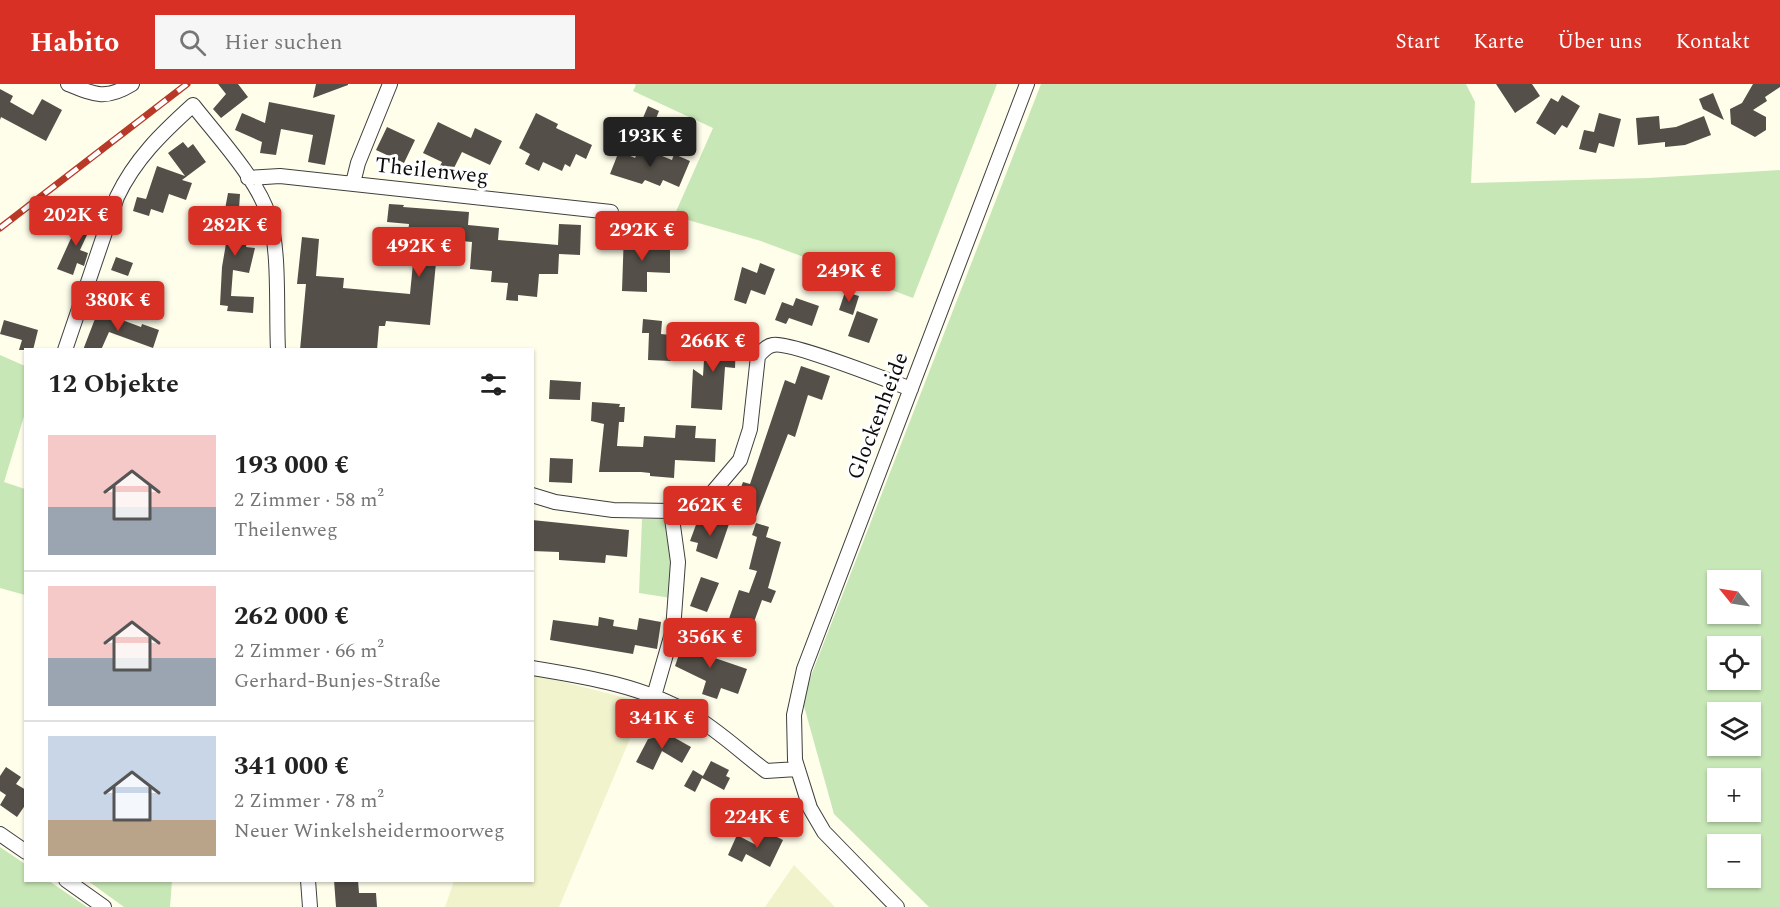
<!DOCTYPE html>
<html lang="de">
<head>
<meta charset="utf-8">
<style>
  body { margin:0; font-family:Spectral,serif; background:#f6f6f6; color:#222; height:100vh; display:flex; flex-direction:column; font-size:22px; white-space:nowrap }
  * { box-sizing:border-box; margin:0 }
  p { font-size:20px; color:#767676 }
  .icon { flex:none; width:33px; height:33px; fill:none; stroke:currentColor; stroke-width:2; stroke-linecap:round; stroke-linejoin:round }
  .map { position:relative; flex:1; overflow:hidden }
  .drawer { position:absolute; left:24px; top:264px; width:510px; height:534px; display:flex; flex-direction:column; background:#fff; border-radius:0px; box-shadow:0 2px 4px #0004 }
  .drawer>* { flex:none }
  .needle { width:39px; rotate:300deg }
  .fabs { position:absolute; left:1707px; top:486px; display:grid; gap:12px }
  .fabs a { display:grid; place-items:center; width:54px; height:54px; border-radius:0px; background:#fff; box-shadow:0 2px 4px #0004; font-size:30px }
  .price { position:absolute; translate:-50% -51px; padding:0 14px; border-radius:6px; background:#d93025; color:#fff; font-size:20px; line-height:39px; filter:drop-shadow(0 2px 3px #0008) }
  .price::after { content:''; position:absolute; left:50%; top:36px; width:18px; height:14px; margin-left:-9px; background:inherit; clip-path:polygon(0 0,100% 0,50% 100%) }
  .price.on { background:#222; color:#fff }
  ul { padding:0; list-style:none }
  li { display:flex; align-items:center; gap:18px; height:150px; padding:0 24px }
  li+li { border-top:2px solid #e0e0e0 }
  li span { display:grid; place-items:center; flex:none; width:168px; height:120px; border-radius:0px; color:#555 }
  li>.icon { margin-inline-start:auto }
  span .icon { width:72px; height:72px; fill:#fffc; stroke-width:1 }
  li b { font-size:26px }
  h2 { display:flex; justify-content:space-between; align-items:center; height:72px; padding:0 24px; font-size:26px }
  header { display:flex; align-items:center; gap:36px; box-sizing:border-box; height:84px; padding:0 30px; background:#d93025; color:#fff }
  header strong { font-size:28px }
  nav { display:flex; gap:33px; margin-inline-start:auto; font-size:21px }
  .search { width:420px; height:54px; background:#f6f6f6; display:flex; align-items:center; gap:15px; box-sizing:border-box; padding:0 21px; border-radius:0px; color:#767676; font-size:22px }
  .map>svg:first-child { display:block }
  .farmland { fill:#f0f3cc }
  .green { fill:#c7e7b6; fill-rule:evenodd }
  .building { fill:#544f48 }
  .lines { fill:none; stroke-linecap:round; stroke-linejoin:round }
  .minor-casing { stroke:#3f3f3f; stroke-width:16 }
  .minor { stroke:#fff; stroke-width:14 }
  .rail-casing { stroke:#b83928; stroke-width:7 }
  .rail { stroke:#fff; stroke-width:4.5; stroke-dasharray:14; stroke-linecap:butt }
  .labels { text-anchor:middle; dominant-baseline:central; stroke-width:6; stroke-linejoin:round; paint-order:stroke }
  .street-label { font-size:22px; fill:#0c0c0c; stroke:#fff }
</style>
</head>
<body>
<header>
<strong>Habito</strong>
<div class="search"><svg class="icon" aria-label="search" viewBox="0 0 24 24"><circle cx="10" cy="10" r="6"/><path d="M15 15l6 6"/></svg>Hier suchen</div>
<nav><a>Start</a><a>Karte</a><a>Über uns</a><a>Kontakt</a></nav>
</header>
<div class="map">
<svg width="1780" height="823" viewBox="0 0 1780 823">
  <rect width="100%" height="100%" fill="#fffeeb"/>
  <!-- farmland -->
  <path class="farmland" d="M533,590L645,619L559,823H445L454,797L532,796Z
    M794,781L835,823H765Z"/>
  <!-- green -->
  <path class="green" d="M634,0H997L913,214L761,157L674,132L713,44L633,7L636,1Z
    M1041,0H1466L1475,18L1471,99L1648,94L1780,86V823H929L834,730L802,615ZM1718,496H1750V530H1718ZM1718,562H1750V596H1718ZM1718,628H1750V662H1718ZM1718,694H1750V728H1718ZM1718,760H1750V794H1718Z
    M0,271L25,282V329L4,398L25,405V511L0,504Z
    M642,435H662L667,439L672,486L671,514L639,509Z
    M0,763L25,780L26,796L49,797L87,823H0Z
    M88,797H172L170,823H124Z"/>
  <!-- building -->
  <path class="building" d="M218,0H238L248,13L221,34L213,25L226,10Z
    M316,0H348V1L313,14Z
    M1496,0H1532L1540,12L1515,29Z
    M1753,0H1780V3L1765,13L1767,17L1753,26L1766,33V46L1755,53L1731,40L1730,25L1742,19Z
    M0,5L13,12L10,18L33,31L42,15L62,26L46,57L1,33L0,36Z
    M1713,9L1724,36L1703,25L1699,15Z
    M1562,11L1580,22L1567,44L1562,41L1555,51L1536,39L1551,14L1558,18Z
    M269,18L335,31L325,81L308,78L313,51L281,45L276,71L260,69L262,58L235,46L242,29L265,39Z
    M648,22L659,27L649,52L637,48Z
    M536,29L558,40L556,44L592,61L586,75L576,70L570,83L565,80L562,87L543,78L539,87L525,80L530,70L519,64Z
    M1599,29L1621,35L1614,63L1599,59L1596,69L1579,65L1584,46L1594,48Z
    M1659,32L1660,45L1676,43L1704,32L1711,51L1685,61L1665,63V58L1638,61L1636,34Z
    M438,38L471,54L475,44L502,57L490,81L462,68L450,92L438,86L442,78L423,69Z
    M387,43L415,56L404,79L376,66Z
    M183,58L188,64L193,60L206,78L182,96L192,99L186,116L169,110L163,129L151,125L149,132L133,127L137,113L146,115L157,82L185,92L168,69Z
    M640,63L672,76L674,70L690,77L679,103L663,96L660,102L645,96L642,100L610,90L619,67L635,74Z
    M228,109L240,110L238,140L250,142L246,163L255,164L249,189L233,186L231,212L254,213L253,229L227,227L228,222L220,221L222,183L228,148L221,147Z
    M389,120L404,121L403,123L469,128L468,141L499,144L498,156L558,161L559,140L581,141L580,171L559,170L558,190H539L537,213L518,211V217L506,216L508,199L491,198L492,187L470,185L472,158L442,155L440,168H437L430,241L386,237L385,242H379L377,266H300L306,200H297L302,153L319,155L316,192L344,194L343,204L410,210L414,169L406,168L409,140L387,138Z
    M82,130L94,136L80,166L88,169L84,182L77,179L73,191L57,185Z
    M624,148L645,149L644,160L670,161V189L647,188V208L622,207Z
    M116,173L133,179L128,192L111,186Z
    M760,179L775,185L765,211L751,206L746,220L734,216L742,183L757,189Z
    M845,208L859,212L853,231L839,226Z
    M796,214L819,222L812,242L789,234L786,240L775,236L782,218L793,222Z
    M98,227L141,243L142,240L159,246L153,264L109,248L101,266H83Z
    M857,227L878,235L869,259L848,252Z
    M643,235L662,237L661,250L671,251V277L648,276L649,249H642Z
    M4,236L38,246L33,266H19L22,256L0,250Z
    M706,245L718,246L717,257L736,258L735,284L725,283L722,326L691,324L693,285L703,292Z
    M801,282L830,292L822,316L808,311L795,353L788,350L754,438L731,430L743,398L750,400L785,296L795,300Z
    M550,296L581,298L580,316L549,315Z
    M592,318L620,320L619,323H625L624,338H619L617,362L643,363L644,352L675,354L676,341L696,342L695,354L716,355L715,378L675,376L674,394L650,392V389L641,388H599L604,340L591,337Z
    M550,374L573,375L572,399L549,398Z
    M707,433L729,440L717,475L696,467L698,459L690,457L697,438L705,441Z
    M532,436L629,446L627,473L606,471L605,479L559,476V468L532,467Z
    M756,439L769,443L766,453L781,458L768,504L776,507L771,519L762,516L747,557L724,549L739,506L749,509L757,487L749,485L757,453L752,451Z
    M701,493L719,499L707,528L690,522Z
    M599,533L614,536L613,542L637,546L639,534L661,538L657,565L635,561L633,570L550,556L553,536L598,542Z
    M684,556L712,564L709,572L747,585L738,610L721,604L717,615L702,610L706,597L675,582Z
    M668,650L691,663L682,679L662,667L653,686L636,678L648,655Z
    M711,677L729,686L726,692L730,694L724,706L702,694L695,708L684,702L693,686L703,692Z
    M6,683L21,693L16,700L26,706V720L17,733L0,721L6,711L0,707V692Z
    M765,747L783,756L770,783L746,770L742,778L728,771L737,751L758,762Z
    M334,796H358L359,809H376L377,823H336Z"/>
  <g class="lines">
    <defs>
      <path id="minor" d="M68,0C95,11 106,16 132,0
        M248,94L280,92L611,128
        M353,99L358,79L390,0
        M65,266L117,113C135,75 162,49 193,21C218,53 256,93 269,132C280,167 276,227 278,266
        M532,411L555,418L613,426L671,427L712,409L740,376L750,345L758,272C763,267 766,262 773,261C788,257 890,297 911,305
        M532,584C587,593 644,602 692,631C718,646 742,669 766,687L797,685
        M654,612L673,546L678,478L671,427
        M0,750L26,768
        M66,796L104,823
        M308,796L310,823
        M897,823L824,748L810,724L795,676L794,631L804,585L1027,0"/>
    </defs>
    <!-- minor casing -->
    <use href="#minor" class="minor-casing"/>
    <!-- minor -->
    <use href="#minor" class="minor"/>
    <defs>
      <path id="rail" d="M0,144L187,0"/>
    </defs>
    <!-- rail casing -->
    <use href="#rail" class="rail-casing"/>
    <!-- rail -->
    <use href="#rail" class="rail"/>
  </g>
  <g class="labels">
    <!-- street labels -->
    <g class="street-label">
      <text transform="translate(432 87) rotate(6)">Theilenweg</text>
      <text transform="translate(878 332) rotate(-69)">Glockenheide</text>
    </g>
  </g>
</svg>
<div class="fabs">
<a><svg class="needle" viewBox="-14 -14 28 28"><path d="M0-13l5 13h-10z" fill="#e53935"/><path d="M0 13l5-13h-10z" fill="#767676"/></svg></a>
<a><svg class="icon" aria-label="locate" viewBox="0 0 24 24"><circle cx="12" cy="12" r="6"/><path d="M12 2v4M12 18v4M2 12h4M18 12h4"/></svg></a>
<a><svg class="icon" aria-label="layers" viewBox="0 0 24 24"><path d="M12 4l9 5-9 5-9-5zM3 14l9 5 9-5"/></svg></a>
<a>+</a>
<a>−</a>
</div>
<b class="price on" style="left:650px;top:84px">193K €</b>
<b class="price" style="left:76px;top:163px">202K €</b>
<b class="price" style="left:235px;top:173px">282K €</b>
<b class="price" style="left:642px;top:178px">292K €</b>
<b class="price" style="left:419px;top:194px">492K €</b>
<b class="price" style="left:849px;top:219px">249K €</b>
<b class="price" style="left:118px;top:248px">380K €</b>
<b class="price" style="left:713px;top:289px">266K €</b>
<b class="price" style="left:710px;top:453px">262K €</b>
<b class="price" style="left:710px;top:585px">356K €</b>
<b class="price" style="left:662px;top:666px">341K €</b>
<b class="price" style="left:757px;top:765px">224K €</b>
<section class="drawer">
<h2>12 Objekte<svg class="icon" aria-label="filters" viewBox="0 0 24 24"><path d="M4 7h16M4 17h16"/><circle cx="9" cy="7" r="2"/><circle cx="15" cy="17" r="2"/></svg></h2>
<ul>
<li><span style="background:linear-gradient(#f6c9c9 60%,#9aa5b1 0)"><svg class="icon" aria-label="home" viewBox="0 0 24 24"><path d="M3 11l9-7 9 7M6 9v11h12V9"/></svg></span><div><b>193 000 €</b><p>2 Zimmer · 58 m²</p><p>Theilenweg</p></div></li>
<li><span style="background:linear-gradient(#f6c9c9 60%,#9aa5b1 0)"><svg class="icon" aria-label="home" viewBox="0 0 24 24"><path d="M3 11l9-7 9 7M6 9v11h12V9"/></svg></span><div><b>262 000 €</b><p>2 Zimmer · 66 m²</p><p>Gerhard-Bunjes-Straße</p></div></li>
<li><span style="background:linear-gradient(#c9d6e8 70%,#b9a48a 0)"><svg class="icon" aria-label="home" viewBox="0 0 24 24"><path d="M3 11l9-7 9 7M6 9v11h12V9"/></svg></span><div><b>341 000 €</b><p>2 Zimmer · 78 m²</p><p>Neuer Winkelsheidermoorweg</p></div></li>
</ul>
</section>
</div>
</body>
</html>
